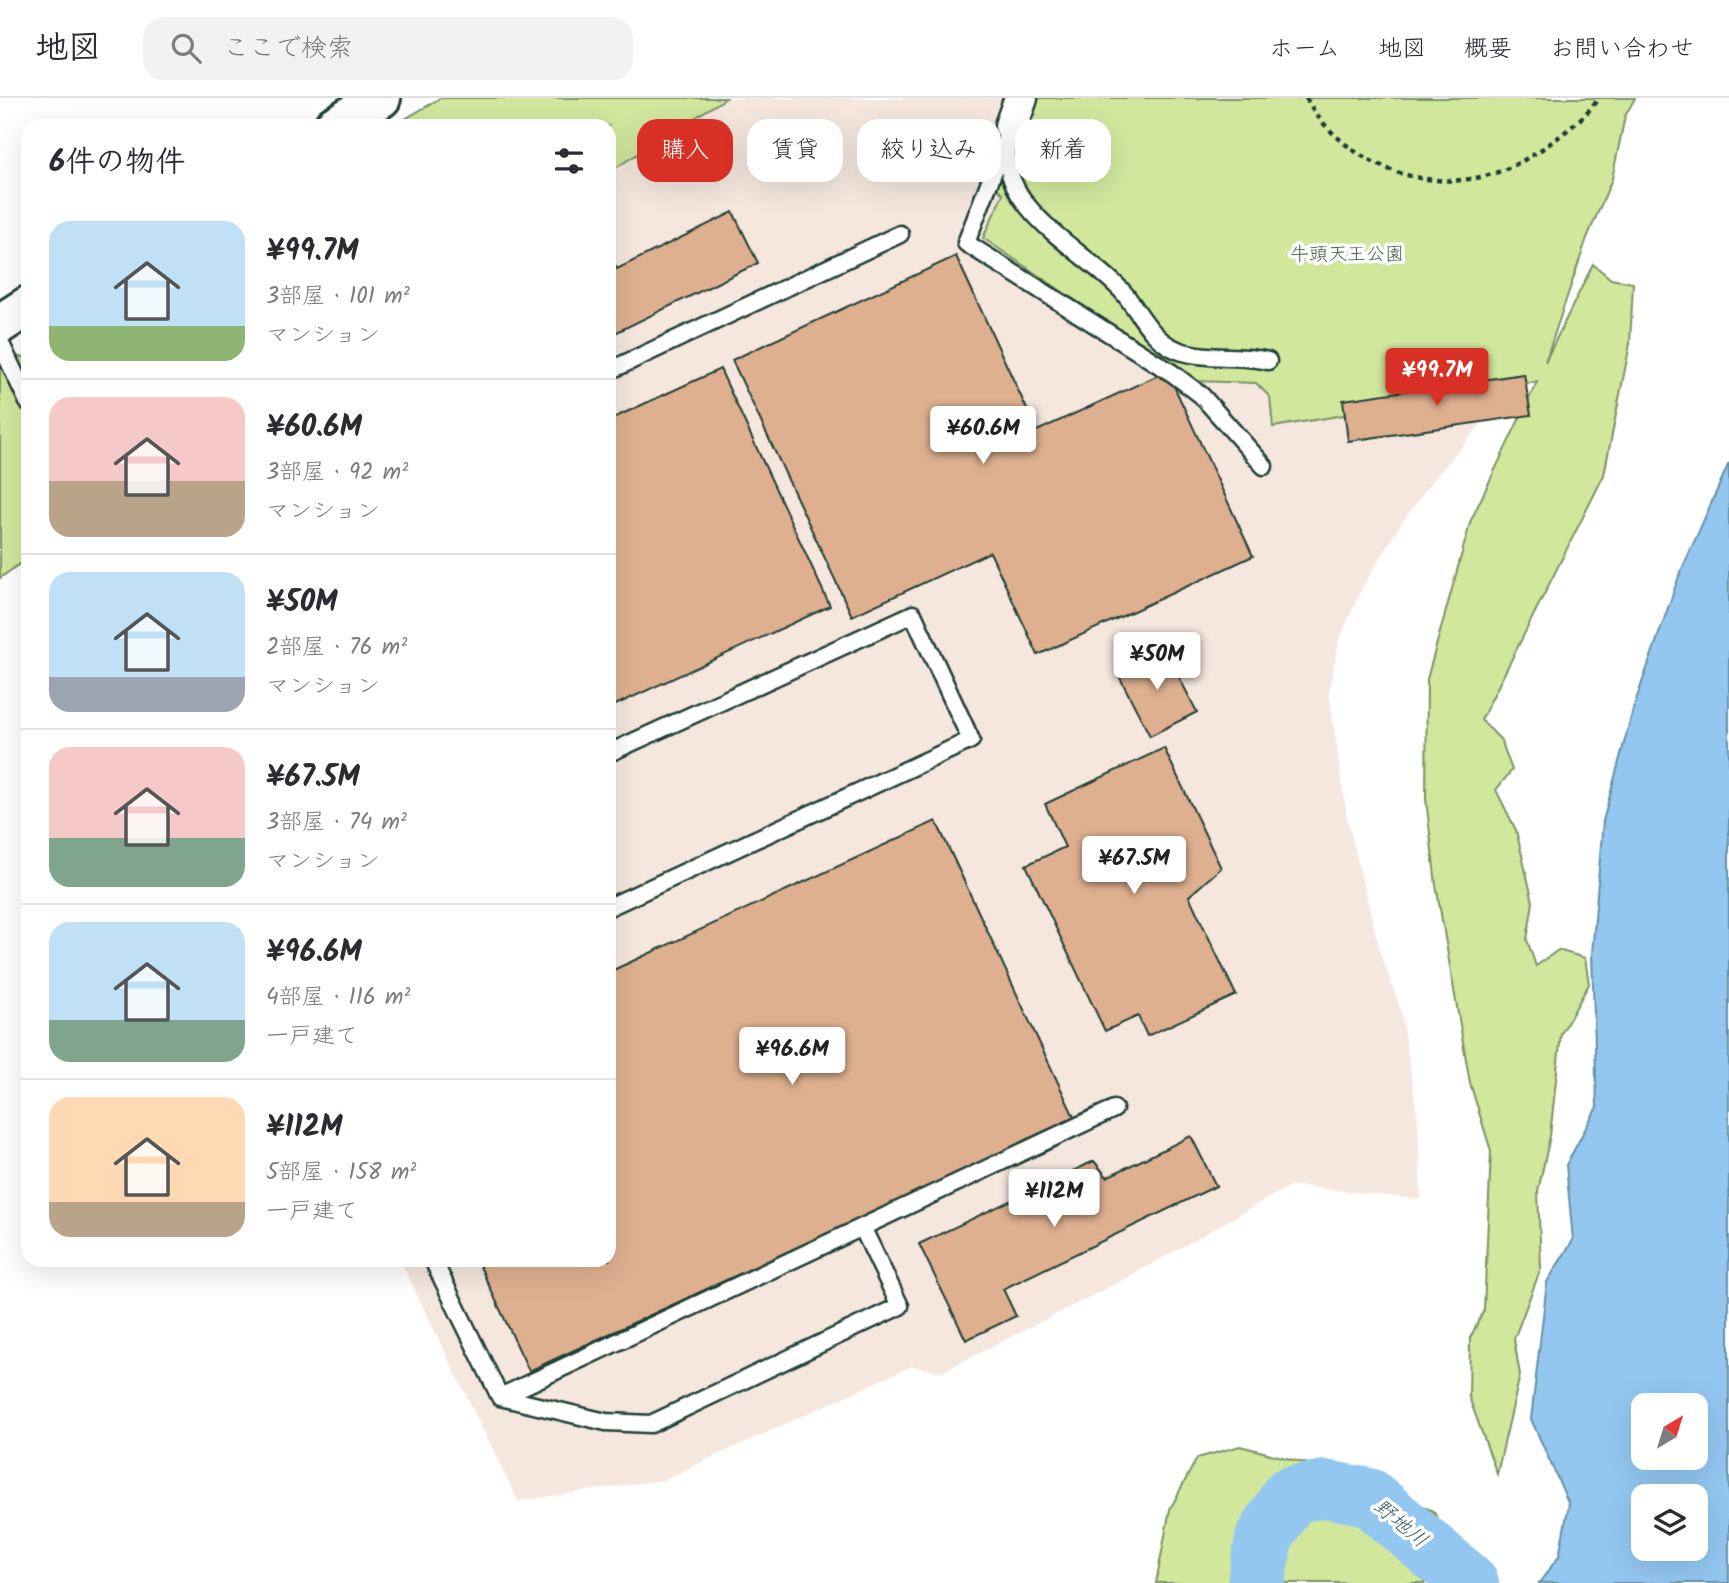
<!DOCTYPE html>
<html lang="ja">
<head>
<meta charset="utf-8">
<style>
  body { margin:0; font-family:Kalam,"Klee One",sans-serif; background:#f2f2f3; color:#2b2b33; height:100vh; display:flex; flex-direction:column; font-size:26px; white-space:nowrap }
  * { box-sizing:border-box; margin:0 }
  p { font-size:23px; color:#7c7c81 }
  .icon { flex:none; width:38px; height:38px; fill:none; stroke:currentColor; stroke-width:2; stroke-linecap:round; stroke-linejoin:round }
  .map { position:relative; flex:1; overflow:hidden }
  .details { position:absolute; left:21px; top:21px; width:595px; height:1148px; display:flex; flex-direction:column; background:#fff; border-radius:21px; box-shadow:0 7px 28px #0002 }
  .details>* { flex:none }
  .top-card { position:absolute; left:637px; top:21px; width:665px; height:63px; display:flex; gap:14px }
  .needle { width:46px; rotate:38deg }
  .fabs { position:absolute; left:1631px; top:1295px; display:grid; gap:14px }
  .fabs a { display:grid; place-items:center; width:77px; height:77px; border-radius:14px; background:#fff; box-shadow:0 7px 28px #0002; font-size:35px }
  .price { position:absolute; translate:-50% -60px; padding:0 16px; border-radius:7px; background:#fff; color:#222; font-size:23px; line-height:46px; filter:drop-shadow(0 2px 4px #0008) }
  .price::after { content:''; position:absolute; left:50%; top:42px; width:21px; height:16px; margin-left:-10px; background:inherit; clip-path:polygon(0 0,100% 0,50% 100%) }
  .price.current { background:#d93025; color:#fff }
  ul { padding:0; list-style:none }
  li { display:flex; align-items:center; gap:21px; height:175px; padding:0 28px }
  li+li { border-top:2px solid #e1e1e2 }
  li span { display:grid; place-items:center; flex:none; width:196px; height:140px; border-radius:21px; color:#555 }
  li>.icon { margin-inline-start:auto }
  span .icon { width:84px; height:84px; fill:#fffc; stroke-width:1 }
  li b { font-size:30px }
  h2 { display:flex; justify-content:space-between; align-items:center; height:84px; padding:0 28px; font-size:30px }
  .chip { padding:0 24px; border-radius:21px; background:#fff; box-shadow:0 7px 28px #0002; font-size:24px; line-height:63px }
  .chip.current { background:#d93025; color:#fff }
  header { display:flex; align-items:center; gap:42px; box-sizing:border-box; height:98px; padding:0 35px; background:#fff; border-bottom:2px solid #e1e1e2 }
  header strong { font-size:33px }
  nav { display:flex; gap:38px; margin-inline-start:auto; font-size:24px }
  .search { width:490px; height:63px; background:#f2f2f3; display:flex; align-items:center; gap:18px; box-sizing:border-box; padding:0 24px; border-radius:21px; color:#7c7c81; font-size:26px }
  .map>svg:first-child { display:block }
  .built { fill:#f5e7de }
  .green { fill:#d1e79c; stroke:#789268; stroke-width:2 }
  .water { fill:#93c7f0; stroke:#6590a5; stroke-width:2; fill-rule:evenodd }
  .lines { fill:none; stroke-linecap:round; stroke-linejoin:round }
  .river { stroke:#93c7f0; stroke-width:58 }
  .building { fill:#dfb090; stroke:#1f3d34; stroke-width:2 }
  .lane-casing { stroke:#1f3d34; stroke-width:21 }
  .street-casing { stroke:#1f3d34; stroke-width:37 }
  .primary-casing { stroke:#1f3d34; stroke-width:44 }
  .path { stroke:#1f3d34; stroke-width:4.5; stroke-dasharray:5 5; stroke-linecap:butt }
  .lane { stroke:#fff; stroke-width:16 }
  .street { stroke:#fff; stroke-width:32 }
  .primary { stroke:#fff; stroke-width:38 }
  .labels { text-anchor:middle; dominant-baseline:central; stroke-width:7; stroke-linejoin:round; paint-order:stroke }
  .park-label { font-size:19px; fill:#435f49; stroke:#fff }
  .water-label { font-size:21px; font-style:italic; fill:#3c6063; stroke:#fff }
</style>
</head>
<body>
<header>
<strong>地図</strong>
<div class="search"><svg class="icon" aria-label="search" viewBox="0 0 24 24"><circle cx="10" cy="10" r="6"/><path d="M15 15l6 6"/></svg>ここで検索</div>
<nav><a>ホーム</a><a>地図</a><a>概要</a><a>お問い合わせ</a></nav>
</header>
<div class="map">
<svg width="1729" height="1485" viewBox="0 0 1729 1485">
  <rect width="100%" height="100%" fill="#fff"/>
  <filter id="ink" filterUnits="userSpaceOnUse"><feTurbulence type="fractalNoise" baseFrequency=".0143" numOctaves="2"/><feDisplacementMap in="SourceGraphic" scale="14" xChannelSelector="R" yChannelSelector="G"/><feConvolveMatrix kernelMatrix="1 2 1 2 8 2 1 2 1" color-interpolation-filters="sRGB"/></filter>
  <g filter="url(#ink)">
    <!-- built -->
    <path class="built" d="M726,0H1009L1195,283L1256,284L1270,299L1516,286L1432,383L1398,430L1362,490L1339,543L1329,594L1347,720L1381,857L1401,913L1418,1022L1421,1102L1291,1087L1127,1180L942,1274L912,1268L663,1382L518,1403L400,1162H609V75Z"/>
    <!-- green -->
    <path class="green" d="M441,0H726L609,74V28H393Z
      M1009,0H1635L1625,18L1612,81L1587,140L1545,264L1593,166L1611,181L1633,185L1630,246L1604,377L1481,622L1501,642L1512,672L1496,692L1516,732L1533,804L1527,842L1536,868L1558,852L1585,860L1589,886L1561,936L1550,1038L1538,1093L1541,1170L1514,1241L1520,1277L1497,1376L1469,1299L1470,1240L1484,1212L1491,1053L1470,985L1436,787L1426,701L1427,581L1471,422L1537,284L1273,329L1270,299L1256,285L1195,283L983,140L1003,96L983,75Z
      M0,256L28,260V460L0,480Z
      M1240,1348L1367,1381L1433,1413L1478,1485H1156L1170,1411L1197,1360Z"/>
    <!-- water -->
    <path class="water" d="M1729,365V1485H1539L1559,1458L1569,1406L1531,1321L1547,1184L1573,1142L1566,1067L1597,1009L1592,856L1603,723L1634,608L1679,478ZM1643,1307H1696V1360H1643ZM1643,1398H1696V1451H1643Z"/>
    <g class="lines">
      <!-- river -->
      <path class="river" d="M1256,1485L1264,1441L1290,1397L1325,1391L1369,1399L1470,1485"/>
    </g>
    <!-- building -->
    <path class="building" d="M733,114L758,165L609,238V156L617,171Z
      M956,158L1037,333L1167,273L1253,458L1038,557L990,454L852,518L732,262Z
      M720,271L830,508L609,610V322Z
      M1524,276L1531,317L1348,343L1343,302Z
      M1164,550L1197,614L1150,638L1117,574Z
      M1164,650L1221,770L1189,798L1236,897L1147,938L1138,918L1105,933L1026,767L1065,749L1045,706Z
      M936,723L1075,1021L529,1273L477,1162H609V874Z
      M1191,1038L1216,1088L1003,1191L1016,1218L966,1242L919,1146L1094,1063L1107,1079Z"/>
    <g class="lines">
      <defs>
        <path id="lane" d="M1011,28L966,145L1172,275L1201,297L1264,368
          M1008,47C998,112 1086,153 1123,194C1139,213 1149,238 1173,250C1198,263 1240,256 1268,263
          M0,244L28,304
          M609,273L900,136
          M609,655L913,516L971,642L609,809
          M433,1162L500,1299L606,1324L651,1326L900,1208L862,1129
          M500,1299L1114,1011"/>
        <path id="street" d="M1011,28L1021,0"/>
        <path id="primary" d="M334,28L381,0
          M0,226L28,208"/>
      </defs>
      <!-- lane casing -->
      <use href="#lane" class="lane-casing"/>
      <!-- street casing -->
      <use href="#street" class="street-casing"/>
      <!-- primary casing -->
      <use href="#primary" class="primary-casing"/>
      <!-- path -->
      <path class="path" d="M1306,0C1341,64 1425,99 1495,75C1519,67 1540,53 1560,38C1574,27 1589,15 1598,0"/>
      <!-- lane -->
      <use href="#lane" class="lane"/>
      <!-- street -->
      <use href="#street" class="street"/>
      <!-- primary -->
      <use href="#primary" class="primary"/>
    </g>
  </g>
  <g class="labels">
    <!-- park labels -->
    <g class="park-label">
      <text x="1347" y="157">牛頭天王公園</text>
    </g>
    <!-- water labels -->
    <g class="water-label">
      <text transform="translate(1400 1426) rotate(40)">野地川</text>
    </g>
  </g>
</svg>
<div class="fabs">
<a><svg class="needle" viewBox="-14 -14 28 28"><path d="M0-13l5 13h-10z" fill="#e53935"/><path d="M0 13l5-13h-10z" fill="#7c7c81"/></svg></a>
<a><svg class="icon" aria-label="layers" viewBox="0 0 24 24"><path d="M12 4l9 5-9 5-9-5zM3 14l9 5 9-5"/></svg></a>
</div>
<b class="price current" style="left:1437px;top:310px">¥99.7M</b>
<b class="price" style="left:983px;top:368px">¥60.6M</b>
<b class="price" style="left:1157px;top:594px">¥50M</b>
<b class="price" style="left:1134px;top:798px">¥67.5M</b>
<b class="price" style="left:792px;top:989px">¥96.6M</b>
<b class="price" style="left:1054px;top:1131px">¥112M</b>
<div class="top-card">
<a class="chip current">購入</a>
<a class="chip">賃貸</a>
<a class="chip">絞り込み</a>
<a class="chip">新着</a>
</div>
<section class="details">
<h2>6件の物件<svg class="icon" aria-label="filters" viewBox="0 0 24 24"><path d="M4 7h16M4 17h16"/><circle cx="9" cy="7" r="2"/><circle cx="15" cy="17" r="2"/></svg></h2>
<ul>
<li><span style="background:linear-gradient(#bfe0f5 75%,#8fb573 0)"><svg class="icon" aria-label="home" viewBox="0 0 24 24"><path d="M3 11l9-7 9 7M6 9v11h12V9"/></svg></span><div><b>¥99.7M</b><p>3部屋 · 101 m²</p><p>マンション</p></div></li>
<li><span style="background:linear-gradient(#f6c9c9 60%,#b9a48a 0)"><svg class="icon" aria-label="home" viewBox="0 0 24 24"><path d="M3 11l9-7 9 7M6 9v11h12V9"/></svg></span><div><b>¥60.6M</b><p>3部屋 · 92 m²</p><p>マンション</p></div></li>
<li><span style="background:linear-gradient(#bfe0f5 75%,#9aa5b1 0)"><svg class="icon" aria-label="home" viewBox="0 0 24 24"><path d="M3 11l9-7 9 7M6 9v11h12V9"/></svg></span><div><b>¥50M</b><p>2部屋 · 76 m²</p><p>マンション</p></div></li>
<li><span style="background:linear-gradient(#f6c9c9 65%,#7fa58c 0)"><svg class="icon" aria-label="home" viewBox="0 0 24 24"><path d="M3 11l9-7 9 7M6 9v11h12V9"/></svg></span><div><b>¥67.5M</b><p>3部屋 · 74 m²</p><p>マンション</p></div></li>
<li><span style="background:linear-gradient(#bfe0f5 70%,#7fa58c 0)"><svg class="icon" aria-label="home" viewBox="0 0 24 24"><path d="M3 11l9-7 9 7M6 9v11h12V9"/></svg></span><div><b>¥96.6M</b><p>4部屋 · 116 m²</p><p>一戸建て</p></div></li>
<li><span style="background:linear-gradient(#ffd9b3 75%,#b9a48a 0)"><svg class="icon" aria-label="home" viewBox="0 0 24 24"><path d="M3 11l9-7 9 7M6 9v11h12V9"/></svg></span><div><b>¥112M</b><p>5部屋 · 158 m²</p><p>一戸建て</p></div></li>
</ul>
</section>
</div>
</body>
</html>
